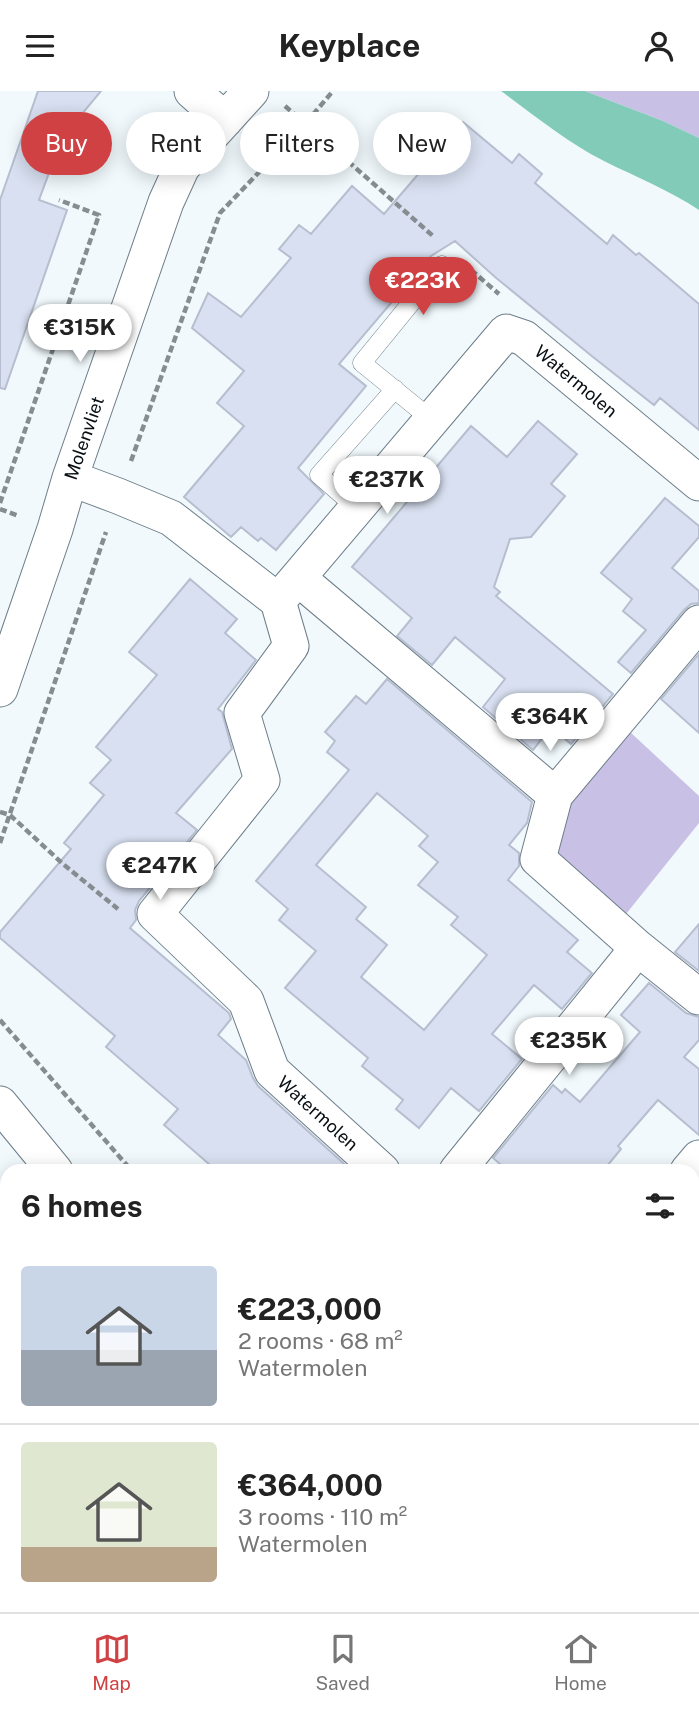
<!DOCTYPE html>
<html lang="en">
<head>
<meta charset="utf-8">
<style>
  body { margin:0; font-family:"Public Sans",sans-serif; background:#f6f6f6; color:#222; height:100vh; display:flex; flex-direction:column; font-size:26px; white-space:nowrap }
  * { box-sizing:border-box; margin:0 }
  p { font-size:23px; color:#767676 }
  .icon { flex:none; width:38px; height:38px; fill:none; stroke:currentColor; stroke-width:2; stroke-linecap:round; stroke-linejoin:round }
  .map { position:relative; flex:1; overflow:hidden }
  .side { position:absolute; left:0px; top:1073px; width:700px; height:450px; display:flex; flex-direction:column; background:#fff; border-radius:21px 21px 0 0; box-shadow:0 4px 18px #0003 }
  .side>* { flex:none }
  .guide { position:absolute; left:21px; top:21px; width:658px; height:63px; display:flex; gap:14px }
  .price { position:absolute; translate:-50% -60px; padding:0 16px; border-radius:24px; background:#fff; color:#222; font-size:23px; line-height:46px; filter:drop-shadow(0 2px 4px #0008) }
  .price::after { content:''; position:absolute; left:50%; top:42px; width:21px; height:16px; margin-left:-10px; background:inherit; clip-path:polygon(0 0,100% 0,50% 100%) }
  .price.current { background:#d04143; color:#fff }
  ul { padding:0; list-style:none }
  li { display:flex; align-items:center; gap:21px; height:175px; padding:0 21px }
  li+li { border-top:2px solid #e0e0e0 }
  li span { display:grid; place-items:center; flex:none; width:196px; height:140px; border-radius:7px; color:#555 }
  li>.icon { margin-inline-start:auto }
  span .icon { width:84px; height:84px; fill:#fffc; stroke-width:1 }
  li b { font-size:30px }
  h2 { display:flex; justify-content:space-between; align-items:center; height:84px; padding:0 21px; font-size:30px }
  .tag { padding:0 24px; border-radius:32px; background:#fff; box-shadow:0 4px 18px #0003; font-size:24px; line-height:63px }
  .tag.current { background:#d04143; color:#fff }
  header { display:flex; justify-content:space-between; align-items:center; height:91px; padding:0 21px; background:#fff; font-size:32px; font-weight:700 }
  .dock { display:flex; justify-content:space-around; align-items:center; height:98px; border-top:2px solid #e0e0e0; background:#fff; font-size:19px; color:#767676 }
  .dock a { display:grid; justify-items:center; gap:4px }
  .dock .current { color:#d04143 }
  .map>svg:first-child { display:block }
  .green { fill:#c8c0e5 }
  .water { fill:#81cbb8 }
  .building { fill:#d8e0f1; stroke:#b6becf; stroke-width:2; fill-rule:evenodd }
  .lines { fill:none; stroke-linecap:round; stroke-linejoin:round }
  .lane-casing { stroke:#6d7e89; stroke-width:19 }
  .street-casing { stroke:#6d7e89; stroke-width:37 }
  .path { stroke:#868d91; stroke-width:4.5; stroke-dasharray:7 3.5; stroke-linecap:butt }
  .lane { stroke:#fff; stroke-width:18 }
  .street { stroke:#fff; stroke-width:35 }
  .labels { text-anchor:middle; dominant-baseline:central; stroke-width:5; stroke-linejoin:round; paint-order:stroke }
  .street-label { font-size:18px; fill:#090f13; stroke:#fff }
</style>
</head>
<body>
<header><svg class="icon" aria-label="menu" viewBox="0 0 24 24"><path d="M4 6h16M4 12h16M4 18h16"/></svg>Keyplace<svg class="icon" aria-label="person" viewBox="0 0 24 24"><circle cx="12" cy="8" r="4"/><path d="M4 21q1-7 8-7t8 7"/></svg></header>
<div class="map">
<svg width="699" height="1521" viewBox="0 0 699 1521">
  <rect width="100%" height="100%" fill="#f1f9fd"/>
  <!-- green -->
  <path class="green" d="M585,0H699V47L663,30Z
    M616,628L699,705V732L622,828L526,743Z"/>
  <!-- water -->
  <path class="water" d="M501,0H585L663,30L699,47V119C669,99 636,86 604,70C567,51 535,25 501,0Z"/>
  <!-- building -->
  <path class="building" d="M38,0H101L62,47L39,109L67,119L5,298L0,297V109Z
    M463,31L512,72L519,63L542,83L535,92L607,153L613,144L636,164L639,162L699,213V339L660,307L654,314L593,266L495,186L455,150L431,165L339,273L366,295L298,377L324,403L276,459L261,447L258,450L241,436L231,446L184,406L244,335L217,312L244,280L192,237L208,202L241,226L291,167L279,158L299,134L311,143L352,95L384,123Z
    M538,330L577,363L551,393L565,405L531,446L510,448L494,496L500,501L496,505L613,603L571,653L551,636L533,659L483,616L505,588L455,546L432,574L397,545L412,527L352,476L471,335L507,366Z
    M665,407L699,435V446L672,477L699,500V512L691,513L684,519L631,582L618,571L646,539L623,520L632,508L601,482Z
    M190,488L237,528L225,542L256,569L218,618L222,621L232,658L176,722L197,739L139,810L135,819L136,829L130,837L229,922L231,928L218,944L246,969L253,987L258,995L352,1080H217L164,1034L178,1018L106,956L115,945L0,847V841L71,758L64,752L104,704L90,692L111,669L96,656L157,584L129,561Z
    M699,563V642L661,608Z
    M387,588L532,711L527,732L509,754L519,762V775L508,789L578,849L567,861L592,882L562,918L534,894L492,943L522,968L479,1020L451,997L419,1037L396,1018L403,1009L362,975L368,967L285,897L316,860L279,829L288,818L256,790L349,679L327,661L335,650L325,641L356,605L366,613ZM377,702L428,745L419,755L438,771L418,794L458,826L451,834L487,864L424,939L361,886L387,854L356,828L366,816L316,774Z
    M699,833V880L675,861Z
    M649,892L686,922L699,926V949L684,966L699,978V1044L658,1009L618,1055L621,1058L603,1080H508L493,1067L553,994L562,1002L565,998L580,1011L640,941L621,924Z"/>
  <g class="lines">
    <defs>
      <path id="lane" d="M432,329L362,272L442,174
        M357,417L319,384L395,298"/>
      <path id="street" d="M192,0L225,29
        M70,387L118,405L171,427L278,510L506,241L524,247L699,392
        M298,487L555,704L538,768L638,857L699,906
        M278,510L291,555L242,622L262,689L155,823L246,910L272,980L382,1080
        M0,598L55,438L70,387L166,111L182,76L251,0
        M555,704L699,532
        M0,1013L55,1080
        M457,1080L638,857
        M688,1080L699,1067
        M0,1138L7,1129
        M693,1140L699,1145
        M0,1203L7,1208
        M448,1516L453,1521
        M264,1521L268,1516"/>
    </defs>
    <!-- lane casing -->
    <use href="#lane" class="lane-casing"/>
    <!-- street casing -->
    <use href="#street" class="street-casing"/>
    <!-- path -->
    <path class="path" d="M285,15L433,145
      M471,179L499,203
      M131,370L220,122L305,33L333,0
      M0,412L99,124L59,109
      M0,418L19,425
      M0,721L10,724L63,773L118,818
      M0,752L106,441
      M0,929L132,1080
      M693,1377L699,1382
      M693,1433L699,1431
      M0,1466L7,1474
      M43,1516L47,1521
      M366,1516L370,1521
      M516,1516L522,1521"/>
    <!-- lane -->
    <use href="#lane" class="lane"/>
    <!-- street -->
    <use href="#street" class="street"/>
  </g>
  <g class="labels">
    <!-- street labels -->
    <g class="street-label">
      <text transform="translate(576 290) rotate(40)">Watermolen</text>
      <text transform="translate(84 347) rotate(-71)">Molenvliet</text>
      <text transform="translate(318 1022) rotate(42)">Watermolen</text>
    </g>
  </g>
</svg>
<b class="price current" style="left:423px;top:226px">€223K</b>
<b class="price" style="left:80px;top:273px">€315K</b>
<b class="price" style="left:387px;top:425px">€237K</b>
<b class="price" style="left:550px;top:662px">€364K</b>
<b class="price" style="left:160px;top:811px">€247K</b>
<b class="price" style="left:569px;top:986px">€235K</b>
<div class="guide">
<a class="tag current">Buy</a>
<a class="tag">Rent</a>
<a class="tag">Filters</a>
<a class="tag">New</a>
</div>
<section class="side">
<h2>6 homes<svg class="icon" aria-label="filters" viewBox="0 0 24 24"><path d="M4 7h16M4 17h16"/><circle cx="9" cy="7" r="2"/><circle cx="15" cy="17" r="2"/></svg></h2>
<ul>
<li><span style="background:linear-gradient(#c9d6e8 60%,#9aa5b1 0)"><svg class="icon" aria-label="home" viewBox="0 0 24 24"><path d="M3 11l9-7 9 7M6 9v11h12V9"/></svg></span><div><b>€223,000</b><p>2 rooms · 68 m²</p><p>Watermolen</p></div></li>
<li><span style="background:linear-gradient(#dfe7d0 75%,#b9a48a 0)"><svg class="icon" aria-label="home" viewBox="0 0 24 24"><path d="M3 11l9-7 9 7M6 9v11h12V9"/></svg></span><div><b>€364,000</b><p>3 rooms · 110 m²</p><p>Watermolen</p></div></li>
</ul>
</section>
</div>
<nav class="dock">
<a class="current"><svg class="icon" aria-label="map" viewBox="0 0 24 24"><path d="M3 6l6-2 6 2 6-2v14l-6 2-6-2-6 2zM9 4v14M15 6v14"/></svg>Map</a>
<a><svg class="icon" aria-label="saved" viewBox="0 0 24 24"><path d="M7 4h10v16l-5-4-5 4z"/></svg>Saved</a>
<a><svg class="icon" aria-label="home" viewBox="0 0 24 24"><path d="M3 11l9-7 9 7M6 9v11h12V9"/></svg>Home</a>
</nav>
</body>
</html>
